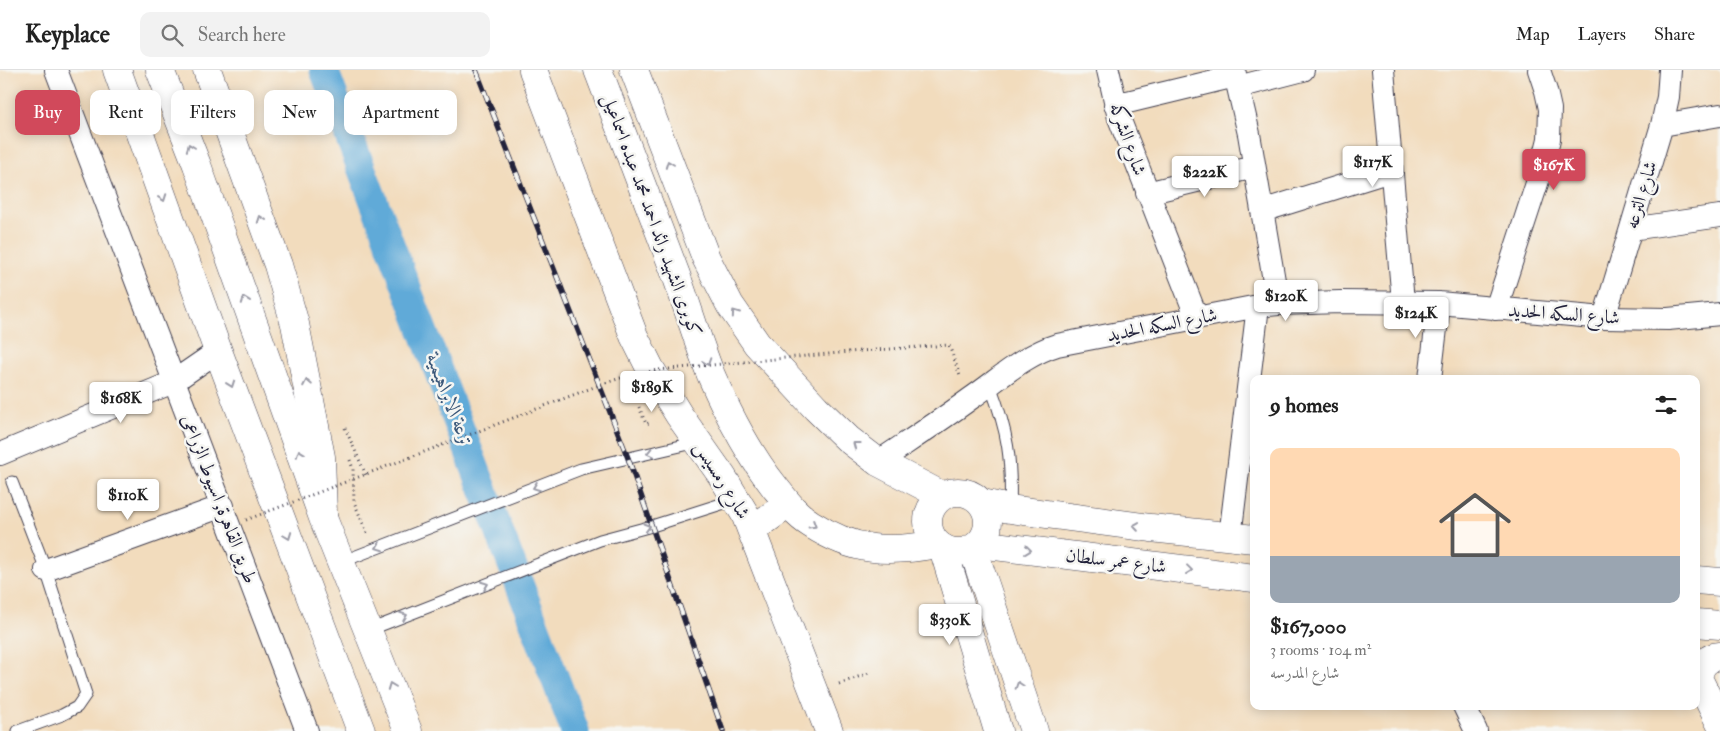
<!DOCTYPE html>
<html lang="en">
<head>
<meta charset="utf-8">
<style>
  body { margin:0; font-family:"IM FELL Double Pica",Amiri,serif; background:#f2f2f2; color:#222; height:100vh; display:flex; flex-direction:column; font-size:19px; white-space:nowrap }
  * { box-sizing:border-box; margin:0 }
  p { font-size:16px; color:#767676 }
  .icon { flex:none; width:28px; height:28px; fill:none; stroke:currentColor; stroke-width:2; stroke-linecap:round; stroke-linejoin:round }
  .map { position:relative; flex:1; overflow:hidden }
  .panel { position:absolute; left:1250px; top:305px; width:450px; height:335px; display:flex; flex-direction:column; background:#fff; border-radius:10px; box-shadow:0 2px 12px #0003 }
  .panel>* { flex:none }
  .banner { position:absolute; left:15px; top:20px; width:475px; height:45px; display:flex; gap:10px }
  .price { position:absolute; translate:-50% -42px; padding:0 11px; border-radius:5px; background:#fff; color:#222; font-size:16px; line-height:32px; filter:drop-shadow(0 1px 2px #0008) }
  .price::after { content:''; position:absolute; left:50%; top:30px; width:15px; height:11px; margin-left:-8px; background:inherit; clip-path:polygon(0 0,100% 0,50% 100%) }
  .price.current { background:#d1495b; color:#fff }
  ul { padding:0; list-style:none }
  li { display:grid; align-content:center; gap:10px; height:265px; padding:0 20px }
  li span { display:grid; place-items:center; height:155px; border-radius:10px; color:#555 }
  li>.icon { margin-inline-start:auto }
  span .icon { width:90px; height:90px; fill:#fffc; stroke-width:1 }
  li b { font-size:21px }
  h2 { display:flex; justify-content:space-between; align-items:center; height:60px; padding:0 20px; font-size:21px }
  .pill { padding:0 18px; border-radius:10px; background:#fff; box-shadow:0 2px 12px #0003; font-size:18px; line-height:45px }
  .pill.current { background:#d1495b; color:#fff }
  header { display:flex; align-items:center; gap:30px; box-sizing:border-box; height:70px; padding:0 25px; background:#fff; border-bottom:1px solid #e0e0e0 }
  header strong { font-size:24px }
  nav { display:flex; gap:28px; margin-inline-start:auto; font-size:18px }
  .search { width:350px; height:45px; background:#f2f2f2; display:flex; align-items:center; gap:12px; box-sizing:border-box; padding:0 18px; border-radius:10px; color:#767676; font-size:19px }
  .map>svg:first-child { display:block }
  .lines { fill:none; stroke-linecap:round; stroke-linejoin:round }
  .canal { stroke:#60aad8; stroke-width:29 }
  .lane-casing { stroke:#413e4e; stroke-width:13 }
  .street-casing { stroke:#413e4e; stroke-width:24 }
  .secondary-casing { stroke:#413e4e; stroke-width:29 }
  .primary-casing { stroke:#413e4e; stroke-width:29 }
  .highway-casing { stroke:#413e4e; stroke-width:29 }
  .path { stroke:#413e4e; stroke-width:3; stroke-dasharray:1 4; stroke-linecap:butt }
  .lane { stroke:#fff; stroke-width:11 }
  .street { stroke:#fff; stroke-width:22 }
  .secondary { stroke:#fff; stroke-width:28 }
  .primary { stroke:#fff; stroke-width:28 }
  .highway { stroke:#fff; stroke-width:28 }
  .rail-casing { stroke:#22223b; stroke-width:5.5 }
  .rail { stroke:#f6f6f2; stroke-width:4; stroke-dasharray:11; stroke-linecap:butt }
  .path-bridge { stroke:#413e4e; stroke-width:3; stroke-dasharray:1 4; stroke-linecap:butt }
  .oneway { stroke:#9c9ca7 }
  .labels { text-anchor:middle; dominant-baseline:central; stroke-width:5; stroke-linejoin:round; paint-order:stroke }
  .street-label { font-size:19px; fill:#22223b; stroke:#f6f6f2 }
  .water-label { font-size:20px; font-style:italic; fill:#3b587a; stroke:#f6f6f2 }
</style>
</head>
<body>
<header>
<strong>Keyplace</strong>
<div class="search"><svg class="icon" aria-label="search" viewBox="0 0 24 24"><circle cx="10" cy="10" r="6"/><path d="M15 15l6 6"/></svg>Search here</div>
<nav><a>Map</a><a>Layers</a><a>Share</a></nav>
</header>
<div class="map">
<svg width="1720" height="661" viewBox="0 0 1720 661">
  <rect width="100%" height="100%" fill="#f6f6f2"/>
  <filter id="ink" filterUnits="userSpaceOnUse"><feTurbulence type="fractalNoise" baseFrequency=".02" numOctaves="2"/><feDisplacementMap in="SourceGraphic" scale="10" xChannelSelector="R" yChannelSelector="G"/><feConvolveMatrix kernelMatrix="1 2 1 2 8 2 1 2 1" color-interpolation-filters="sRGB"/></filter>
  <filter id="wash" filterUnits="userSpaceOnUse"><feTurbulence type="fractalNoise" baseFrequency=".0096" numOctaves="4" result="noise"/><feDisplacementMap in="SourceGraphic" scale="20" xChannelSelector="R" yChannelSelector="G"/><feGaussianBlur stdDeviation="1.12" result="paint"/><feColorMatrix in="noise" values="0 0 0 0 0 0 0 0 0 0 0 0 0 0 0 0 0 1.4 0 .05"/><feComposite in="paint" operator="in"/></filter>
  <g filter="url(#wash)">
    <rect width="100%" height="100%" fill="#f2dcbd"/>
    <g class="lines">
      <!-- canal -->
      <path class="canal" d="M324,0L575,661"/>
    </g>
  </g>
  <g filter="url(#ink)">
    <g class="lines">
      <defs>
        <path id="lane" d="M990,315C1008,362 1012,389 1010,439
          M12,412L46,500L86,624L77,637L62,645L18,661
          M341,492L581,399L698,372
          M369,560L600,470L652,456L737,429"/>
        <path id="street" d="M56,0L307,661
          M1108,0L1119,48L1197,248
          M1234,0L1249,64L1278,234
          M1383,0L1403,232
          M1238,17L1303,0
          M1115,35L1235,6
          M1662,55L1720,45
          M1147,123L1254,97
          M1262,141L1390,101
          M1631,159L1720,146
          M1496,239L1541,101L1549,69L1550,39L1546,21L1539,0
          M1604,248L1662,55L1668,27L1670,0
          M1430,309L1439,233
          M0,384L173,312L218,281
          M878,392C909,371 940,351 970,329C998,310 1024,285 1057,275L1258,236L1278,234L1340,232L1439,233L1604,248L1668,249L1720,244
          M1230,467L1258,236
          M46,500L223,436
          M1464,636L1476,661"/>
        <path id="secondary" d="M533,0L634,266L650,298L679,345L722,406L745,444L829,661
          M943,478L998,661
          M973,479L1034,661
          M1696,604L1720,653
          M1698,608C1700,595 1707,587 1720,586"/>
        <path id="primary" d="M207,0L278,195L295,254L321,387L323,444
          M598,0C624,68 650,137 676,205C688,238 698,272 711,305C728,344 748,383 774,416C785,430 796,445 811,454C854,482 888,483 937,474
          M634,0L706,188L730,235L757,274L816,338L848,369L878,392L943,426
          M928 452a30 30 0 1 1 60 0a30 30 0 1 1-60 0Z
          M982,433L1010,439L1151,458L1254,469
          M752,460L788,434
          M979,474L1254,508
          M1696,510L1720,512
          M1696,553L1720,555"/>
        <path id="highway" d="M117,0L218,281L361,661
          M160,0L197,95L323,448L408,661"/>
      </defs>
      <!-- lane casing -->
      <use href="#lane" class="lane-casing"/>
      <!-- street casing -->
      <use href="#street" class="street-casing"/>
      <!-- secondary casing -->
      <use href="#secondary" class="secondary-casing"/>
      <!-- primary casing -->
      <use href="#primary" class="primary-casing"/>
      <!-- highway casing -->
      <use href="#highway" class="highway-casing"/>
      <!-- path -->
      <path class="path" d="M860,281L949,275L960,306
        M639,337L646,354L651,352
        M345,358L366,405
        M350,390L353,399L354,432L367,463
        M839,614L869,603"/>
      <!-- lane -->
      <use href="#lane" class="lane"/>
      <!-- street -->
      <use href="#street" class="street"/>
      <!-- secondary -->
      <use href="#secondary" class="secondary"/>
      <!-- primary -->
      <use href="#primary" class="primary"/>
      <!-- highway -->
      <use href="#highway" class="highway"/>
      <defs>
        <path id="rail" d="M476,0L628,388L723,661"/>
      </defs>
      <!-- rail casing -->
      <use href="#rail" class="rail-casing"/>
      <!-- rail -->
      <use href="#rail" class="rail"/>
      <!-- path-bridge -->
      <path class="path-bridge" d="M246,450L602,314L627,306L658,300L860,281"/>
    </g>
    <!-- one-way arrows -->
    <defs><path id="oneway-chevron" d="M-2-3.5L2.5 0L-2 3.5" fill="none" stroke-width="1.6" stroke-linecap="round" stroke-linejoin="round" transform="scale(1.25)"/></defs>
    <g class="oneway">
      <use href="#oneway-chevron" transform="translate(190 77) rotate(-111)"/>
      <use href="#oneway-chevron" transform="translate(669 94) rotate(-111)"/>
      <use href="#oneway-chevron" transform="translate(163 128) rotate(70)"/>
      <use href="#oneway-chevron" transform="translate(261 149) rotate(-110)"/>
      <use href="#oneway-chevron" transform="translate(245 230) rotate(-110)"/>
      <use href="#oneway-chevron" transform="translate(735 243) rotate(-125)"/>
      <use href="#oneway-chevron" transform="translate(707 292) rotate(71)"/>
      <use href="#oneway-chevron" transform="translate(307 313) rotate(-101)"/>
      <use href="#oneway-chevron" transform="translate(231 314) rotate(70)"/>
      <use href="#oneway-chevron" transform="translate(856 375) rotate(-143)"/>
      <use href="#oneway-chevron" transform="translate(300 383) rotate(-110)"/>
      <use href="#oneway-chevron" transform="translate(650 383) rotate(167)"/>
      <use href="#oneway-chevron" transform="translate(536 417) rotate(159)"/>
      <use href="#oneway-chevron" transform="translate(813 455) rotate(32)"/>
      <use href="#oneway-chevron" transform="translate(1136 456) rotate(-172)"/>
      <use href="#oneway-chevron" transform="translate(647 457) rotate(-16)"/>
      <use href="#oneway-chevron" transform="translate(288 466) rotate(69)"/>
      <use href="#oneway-chevron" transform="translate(379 477) rotate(159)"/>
      <use href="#oneway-chevron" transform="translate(1028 480) rotate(7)"/>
      <use href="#oneway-chevron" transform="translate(1189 500) rotate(7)"/>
      <use href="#oneway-chevron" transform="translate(485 515) rotate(-21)"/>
      <use href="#oneway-chevron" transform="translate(404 546) rotate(-21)"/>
      <use href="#oneway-chevron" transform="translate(1019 615) rotate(-108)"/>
      <use href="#oneway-chevron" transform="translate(391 616) rotate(-111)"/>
    </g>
  </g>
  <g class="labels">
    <!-- street labels -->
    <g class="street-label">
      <text transform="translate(1128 69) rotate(71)">شارع الشركه</text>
      <text transform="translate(1641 125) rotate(-73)">شارع الترعه</text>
      <text transform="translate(652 145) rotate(70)">كوبرى الشهيد رائد احمد محمد عبده اسماعيل</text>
      <text transform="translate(1564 244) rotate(4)">شارع السكه الحديد</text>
      <text transform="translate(1162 255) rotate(-11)">شارع السكه الحديد</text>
      <text transform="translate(722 410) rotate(58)">شارع رمسيس</text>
      <text transform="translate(219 429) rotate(69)">طريق القاهرة, اسيوط الزراعى</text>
      <text transform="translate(1116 491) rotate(7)">شارع عمر سلطان</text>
    </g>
    <!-- water labels -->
    <g class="water-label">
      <text transform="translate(450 330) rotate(69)">ترعة الابراهيمية</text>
    </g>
  </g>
</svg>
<b class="price" style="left:1373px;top:118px">$117K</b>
<b class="price current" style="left:1554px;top:121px">$167K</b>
<b class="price" style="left:1205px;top:128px">$222K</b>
<b class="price" style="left:1286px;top:252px">$120K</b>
<b class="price" style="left:1416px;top:269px">$124K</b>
<b class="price" style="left:652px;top:343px">$189K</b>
<b class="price" style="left:121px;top:354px">$168K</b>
<b class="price" style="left:128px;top:451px">$110K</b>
<b class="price" style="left:950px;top:576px">$330K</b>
<div class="banner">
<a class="pill current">Buy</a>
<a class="pill">Rent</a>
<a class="pill">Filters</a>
<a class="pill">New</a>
<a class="pill">Apartment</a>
</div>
<section class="panel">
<h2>9 homes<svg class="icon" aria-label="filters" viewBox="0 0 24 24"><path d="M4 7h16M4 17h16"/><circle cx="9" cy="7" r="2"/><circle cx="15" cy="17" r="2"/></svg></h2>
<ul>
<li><span style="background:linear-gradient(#ffd9b3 70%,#9aa5b1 0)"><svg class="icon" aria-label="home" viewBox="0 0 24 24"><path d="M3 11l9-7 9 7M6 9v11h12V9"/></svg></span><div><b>$167,000</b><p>3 rooms · 104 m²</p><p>شارع المدرسه</p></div></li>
</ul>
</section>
</div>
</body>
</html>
